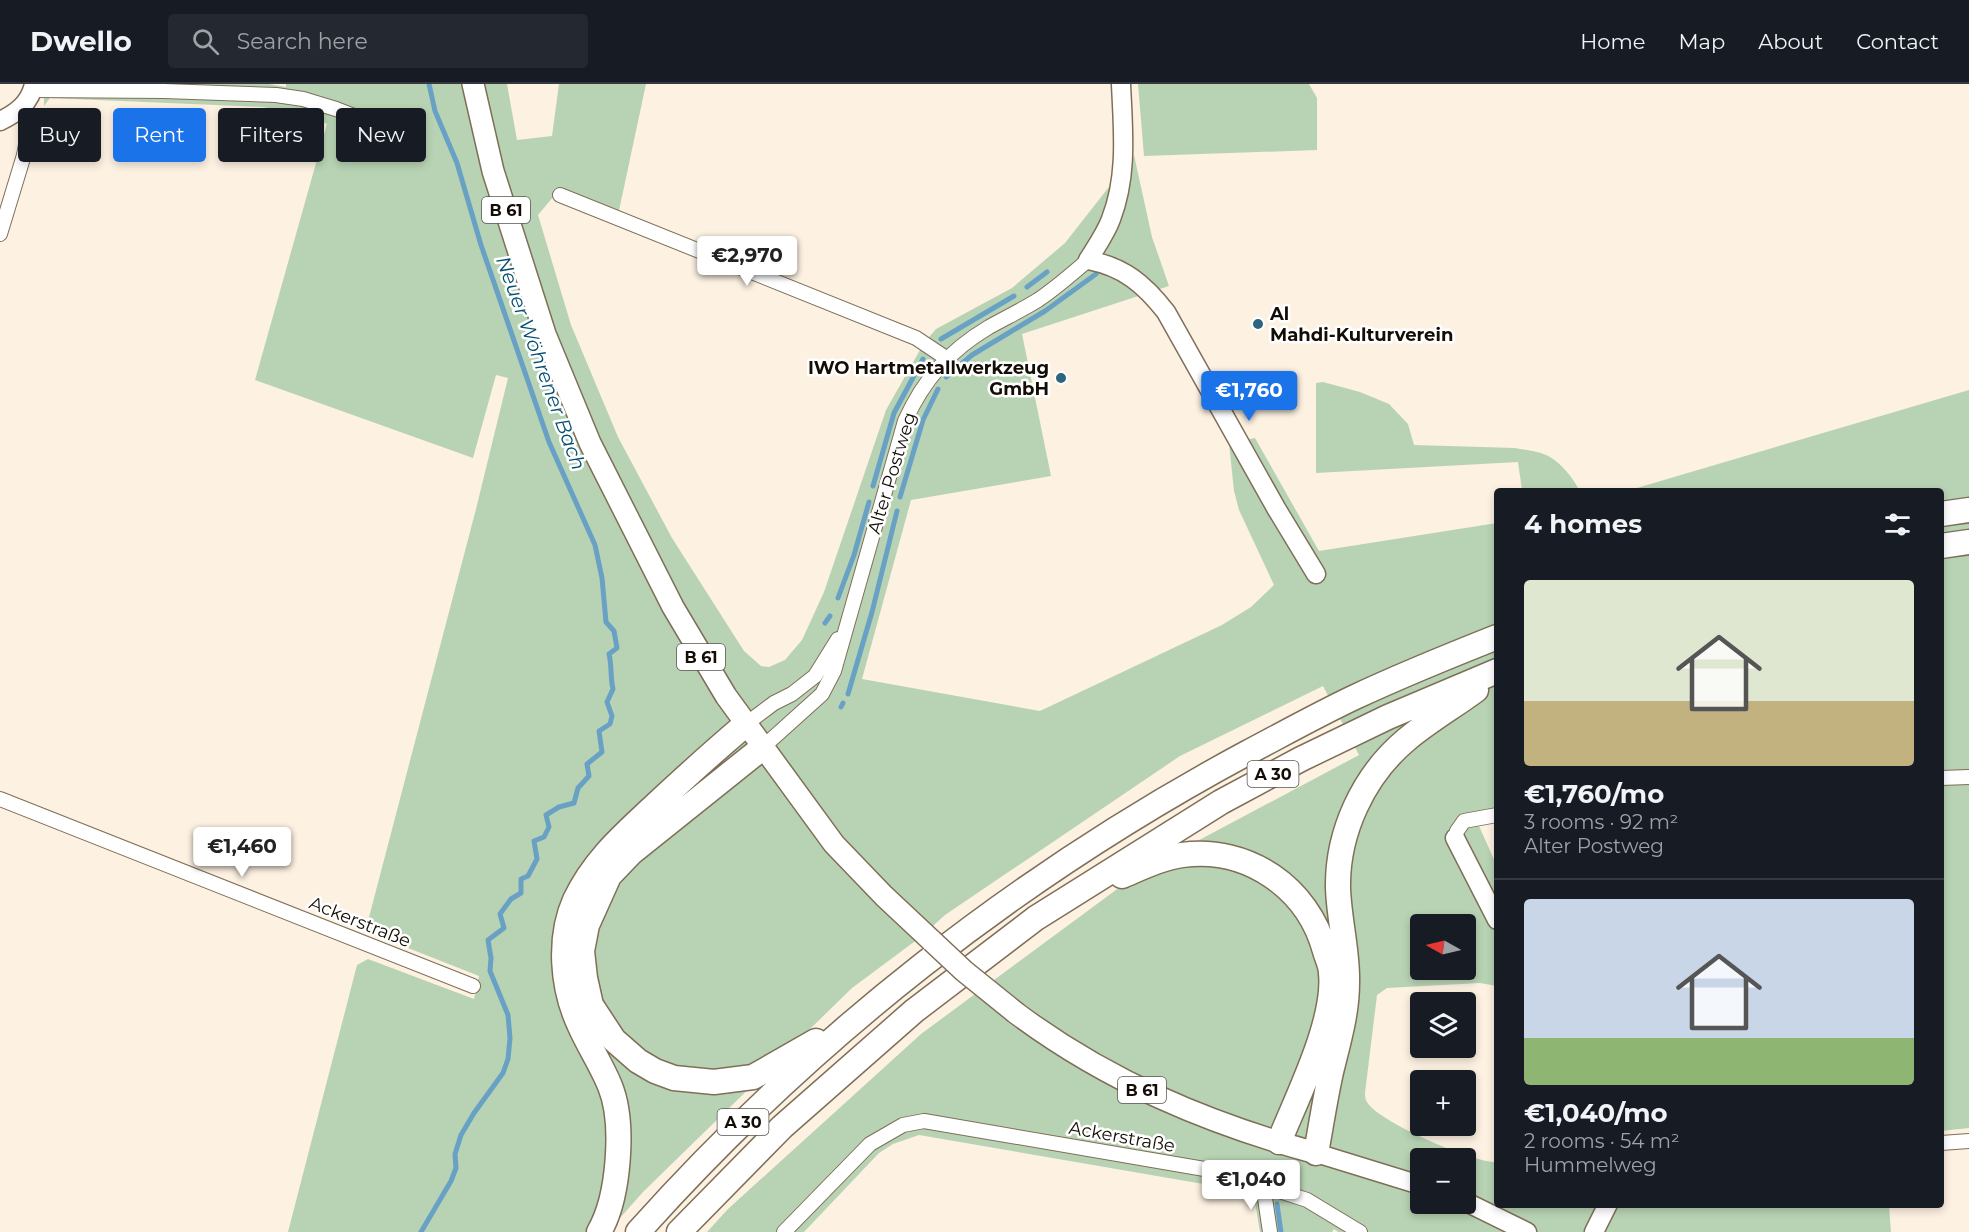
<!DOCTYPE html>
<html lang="en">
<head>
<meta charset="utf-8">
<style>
  body { margin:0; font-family:Montserrat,sans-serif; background:#242831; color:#f1f3f6; height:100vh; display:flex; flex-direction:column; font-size:22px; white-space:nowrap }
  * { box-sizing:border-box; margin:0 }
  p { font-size:20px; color:#9ea1a6 }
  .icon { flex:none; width:33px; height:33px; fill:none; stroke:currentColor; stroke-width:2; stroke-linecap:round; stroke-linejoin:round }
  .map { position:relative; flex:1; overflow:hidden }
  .sheet { position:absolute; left:1494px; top:404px; width:450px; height:720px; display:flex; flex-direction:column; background:#171b24; border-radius:6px; box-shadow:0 3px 9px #0003 }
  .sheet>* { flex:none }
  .banner { position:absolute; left:18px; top:24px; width:570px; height:54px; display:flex; gap:12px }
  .needle { width:39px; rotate:278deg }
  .controls { position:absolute; left:1410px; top:830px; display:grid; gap:12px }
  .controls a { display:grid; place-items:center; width:66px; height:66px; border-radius:6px; background:#171b24; box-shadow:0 3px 9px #0003; font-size:30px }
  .price { position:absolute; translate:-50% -51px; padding:0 14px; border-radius:6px; background:#fff; color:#222; font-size:20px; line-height:39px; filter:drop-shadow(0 2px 3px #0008) }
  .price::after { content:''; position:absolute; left:50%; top:36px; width:18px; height:14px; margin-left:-9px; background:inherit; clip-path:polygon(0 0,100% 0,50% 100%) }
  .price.selected { background:#1a73e8; color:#fff }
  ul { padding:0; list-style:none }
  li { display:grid; align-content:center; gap:12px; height:318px; padding:0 30px }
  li+li { border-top:2px solid #363941 }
  li span { display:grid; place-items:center; height:186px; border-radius:6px; color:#555 }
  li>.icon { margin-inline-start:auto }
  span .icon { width:108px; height:108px; fill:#fffc; stroke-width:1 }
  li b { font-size:26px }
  h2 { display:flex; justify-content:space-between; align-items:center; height:72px; padding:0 30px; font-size:26px }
  .tag { padding:0 21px; border-radius:6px; background:#171b24; box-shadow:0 3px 9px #0003; font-size:21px; line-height:54px }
  .tag.selected { background:#1a73e8; color:#fff }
  header { display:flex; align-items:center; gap:36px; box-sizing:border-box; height:84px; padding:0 30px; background:#171b24; border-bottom:2px solid #363941 }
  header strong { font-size:28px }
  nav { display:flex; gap:33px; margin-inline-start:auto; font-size:21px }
  .search { width:420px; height:54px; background:#242831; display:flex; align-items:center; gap:15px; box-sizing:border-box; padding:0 21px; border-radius:6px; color:#9ea1a6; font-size:22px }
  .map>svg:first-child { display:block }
  .green { fill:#b8d3b4; fill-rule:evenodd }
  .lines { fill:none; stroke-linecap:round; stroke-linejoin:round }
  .stream { stroke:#69a1c5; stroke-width:5 }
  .street-casing { stroke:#7f6f58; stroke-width:16 }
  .secondary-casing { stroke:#7f6f58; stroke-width:21 }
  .primary-casing { stroke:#7f6f58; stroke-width:24 }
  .highway-casing { stroke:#7f6f58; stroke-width:27 }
  .street { stroke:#fff; stroke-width:14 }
  .secondary { stroke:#fff; stroke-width:18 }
  .primary { stroke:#fff; stroke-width:21 }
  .highway { stroke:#fff; stroke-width:24 }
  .primary-bridge-casing { stroke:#7f6f58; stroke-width:24; stroke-linecap:butt }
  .primary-bridge { stroke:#fff; stroke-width:21 }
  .poi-dot { fill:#2b657e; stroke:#fff; stroke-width:2 }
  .labels { text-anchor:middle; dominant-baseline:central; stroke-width:5; stroke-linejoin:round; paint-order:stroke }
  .shield { fill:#fff; stroke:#5a5650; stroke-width:1.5 }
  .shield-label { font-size:16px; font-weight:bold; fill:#140d05 }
  .poi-label { font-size:18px; font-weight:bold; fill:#140d05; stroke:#fff; text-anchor:start }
  .street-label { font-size:18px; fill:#140d05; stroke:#fff }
  .water-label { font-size:20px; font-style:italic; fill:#054f72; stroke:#fff }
</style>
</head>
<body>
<header>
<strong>Dwello</strong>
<div class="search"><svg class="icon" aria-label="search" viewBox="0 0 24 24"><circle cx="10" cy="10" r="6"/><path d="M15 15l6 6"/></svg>Search here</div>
<nav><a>Home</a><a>Map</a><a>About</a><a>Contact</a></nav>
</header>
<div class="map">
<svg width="1969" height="1148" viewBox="0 0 1969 1148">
  <rect width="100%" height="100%" fill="#fdf1e2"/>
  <!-- green -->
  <path class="green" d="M44,0H269L286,3V0H507L517,56L552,52L559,0H646L617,136L554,112L538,131L571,241L618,353L672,454L744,567L761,582L769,583L785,576L802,556L824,508L886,326L924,259L936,245L1012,204L1065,159L1134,71L1152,153L1169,202L1022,250L1051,392L911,416L862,595L1040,627L1222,541L1251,523L1274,501L1239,426L1234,407L1229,359L1255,354L1319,467L1497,439V727L1474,731L1497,782V902L1480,899L1387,904L1377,911L1365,1009C1365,1012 1365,1015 1367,1018C1377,1037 1475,1080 1497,1078V1120L1889,1121L1891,1148H1338L1334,1145L1332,1148H1260L1255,1118L1244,1107L919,1051L893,1060L879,1069L804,1148H707L728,1125L921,950L1143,786L1359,671L1323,602L1180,672L945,831L922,852L852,904L643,1108L612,1143L590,1148H288L357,881L368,875L474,915L479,892L375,851L368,837L476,425L508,294L496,291L473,374L255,296L327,40L309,31L263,23L50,14L44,22ZM1420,840H1466V885H1420ZM1420,1074H1466V1119H1420Z
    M1138,0H1309L1317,14V66L1144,72Z
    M1323,298L1360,308L1389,320L1408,340L1414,361L1515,364C1526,366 1540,367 1550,373C1561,379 1574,395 1579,406H1522L1518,378L1316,389V299Z
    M1969,306V1044L1941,1047V406H1630Z"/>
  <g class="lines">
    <!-- stream -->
    <path class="stream" d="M1027,203L1047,188
      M941,255L1014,212
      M946,293L972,271L1045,227L1096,190
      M873,402L894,329L923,275
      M900,413L923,336L938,305
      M838,514L854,471L869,418
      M825,539L830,532
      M848,610L872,528L897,427
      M841,623L843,619
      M1277,1120L1281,1148
      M421,1148L451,1097L456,1084L455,1070L461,1051L474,1029L503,989L508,975L510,954L508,931L490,887L491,874L488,856L504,844L500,830L511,815L521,809V795L528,792L537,775L534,757L544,753L549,743L546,731L559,723L574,719L578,704L589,692L587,680L602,668L599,647L610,640L612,632L607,618L613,605C610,592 612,582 609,570L617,564L614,547L606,538L602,494L595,461L549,358L481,161L457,79L435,27L429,0"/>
    <defs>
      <path id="street" d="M33,6L164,7L276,11L303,15L336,25L418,57
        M560,111L916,254L946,274
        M0,150L24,71L30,40L27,29L22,22
        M746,640L774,619L792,610L815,592L838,555
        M762,664L822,610L834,587L905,337C924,295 949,267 989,243C1005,234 1022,226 1038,216C1056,204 1072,190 1088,176
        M1941,694L1969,693
        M0,715L473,902
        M1455,754L1457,747L1464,737L1497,731
        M1941,1059L1969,1057
        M1263,1101L1270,1148
        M784,1148L870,1060L903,1041L924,1037L1222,1088L1307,1116L1360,1148"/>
      <path id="secondary" d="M1121,0C1123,46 1128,91 1111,135C1106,149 1096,163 1088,176C1124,183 1144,200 1166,228L1276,424L1316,490
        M0,37C17,29 30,19 34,0
        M1455,754L1497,836
        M1316,1069L1420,1101
        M1466,1118L1527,1148
        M1594,1148L1608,1120"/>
      <path id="primary" d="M473,0L493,87L545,250L590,359L673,523L726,612L834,760L884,812L932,857
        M1016,929C1107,997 1207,1039 1316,1069"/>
      <path id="highway" d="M1941,430L1969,426
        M1941,462L1969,458
        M762,664L631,769L609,792L587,841L582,867L585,894L591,921L614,956L638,977L655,987L674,994L714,998L753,993L816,957
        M1122,792C1141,784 1161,774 1182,771C1248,762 1308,804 1325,867C1327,874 1331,882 1331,889C1336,937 1297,1013 1279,1058
        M1316,1069C1321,1042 1325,1015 1331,988C1338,959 1347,930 1347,899C1348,868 1339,836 1338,804C1337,749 1363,692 1406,656C1427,638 1453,623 1476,606
        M599,1148C619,1114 625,1039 610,1002C601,980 588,961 579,940C562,903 558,854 575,816C593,778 621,753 650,726C682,696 713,668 746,640
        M638,1148C811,954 1018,792 1247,669C1283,650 1319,630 1355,613C1402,591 1449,572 1497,553
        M679,1148L782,1043L914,927L1036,834L1221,718L1301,675L1388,633L1497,587"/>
    </defs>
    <!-- street casing -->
    <use href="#street" class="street-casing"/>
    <!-- secondary casing -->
    <use href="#secondary" class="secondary-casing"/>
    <!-- primary casing -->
    <use href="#primary" class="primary-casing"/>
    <!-- highway casing -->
    <use href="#highway" class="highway-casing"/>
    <!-- street -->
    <use href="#street" class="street"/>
    <!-- secondary -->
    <use href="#secondary" class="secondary"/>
    <!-- primary -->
    <use href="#primary" class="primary"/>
    <!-- highway -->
    <use href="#highway" class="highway"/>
    <defs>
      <path id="primary-bridge" d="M932,857L964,887L1016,929"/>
    </defs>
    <!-- primary-bridge casing -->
    <use href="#primary-bridge" class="primary-bridge-casing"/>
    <!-- primary-bridge -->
    <use href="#primary-bridge" class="primary-bridge"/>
  </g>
  <!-- markers -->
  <g class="poi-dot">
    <circle cx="1258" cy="240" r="6"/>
    <circle cx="1061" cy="294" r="6"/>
  </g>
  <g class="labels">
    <!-- shield labels -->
    <g class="shield">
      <rect x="482" y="113" width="48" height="26" rx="4.5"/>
      <rect x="677" y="560" width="48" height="26" rx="4.5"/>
      <rect x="1247.5" y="677" width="51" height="26" rx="4.5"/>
      <rect x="1118" y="993" width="48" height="26" rx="4.5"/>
      <rect x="717.5" y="1025" width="51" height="26" rx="4.5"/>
    </g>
    <g class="shield-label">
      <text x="506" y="126">B 61</text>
      <text x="701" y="573">B 61</text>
      <text x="1273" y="690">A 30</text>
      <text x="1142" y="1006">B 61</text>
      <text x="743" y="1038">A 30</text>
    </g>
    <!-- poi labels -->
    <g class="poi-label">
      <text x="1270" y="230">Al<tspan x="1270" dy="21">Mahdi-Kulturverein</tspan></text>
      <text x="1049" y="284" text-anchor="end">IWO Hartmetallwerkzeug<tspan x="1049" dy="21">GmbH</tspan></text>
    </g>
    <!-- street labels -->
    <g class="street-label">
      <text transform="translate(892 389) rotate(-73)">Alter Postweg</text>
      <text transform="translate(360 838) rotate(22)">Ackerstraße</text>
      <text transform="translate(1122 1053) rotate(10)">Ackerstraße</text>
    </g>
    <!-- water labels -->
    <g class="water-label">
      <text transform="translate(541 279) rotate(70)">Neuer Wöhrener Bach</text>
    </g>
  </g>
</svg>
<div class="controls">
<a><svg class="needle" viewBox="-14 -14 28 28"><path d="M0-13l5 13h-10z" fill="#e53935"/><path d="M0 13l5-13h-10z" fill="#9ea1a6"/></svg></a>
<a><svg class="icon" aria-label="layers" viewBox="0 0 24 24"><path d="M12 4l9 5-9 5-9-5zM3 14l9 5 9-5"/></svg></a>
<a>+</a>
<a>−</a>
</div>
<b class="price" style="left:747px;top:203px">€2,970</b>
<b class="price selected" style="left:1249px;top:338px">€1,760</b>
<b class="price" style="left:242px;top:794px">€1,460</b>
<b class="price" style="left:1251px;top:1127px">€1,040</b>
<div class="banner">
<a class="tag">Buy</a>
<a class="tag selected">Rent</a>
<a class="tag">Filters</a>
<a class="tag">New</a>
</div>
<section class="sheet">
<h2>4 homes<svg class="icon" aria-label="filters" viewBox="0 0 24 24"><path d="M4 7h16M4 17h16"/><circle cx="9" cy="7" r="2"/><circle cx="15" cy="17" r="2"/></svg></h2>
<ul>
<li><span style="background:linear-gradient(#dfe7d0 65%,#c2b280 0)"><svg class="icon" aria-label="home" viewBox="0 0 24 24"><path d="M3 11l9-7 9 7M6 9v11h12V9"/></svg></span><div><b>€1,760/mo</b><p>3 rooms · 92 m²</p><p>Alter Postweg</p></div></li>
<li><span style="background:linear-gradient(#c9d6e8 75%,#8fb573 0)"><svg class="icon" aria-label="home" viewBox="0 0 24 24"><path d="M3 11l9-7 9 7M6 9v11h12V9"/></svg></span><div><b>€1,040/mo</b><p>2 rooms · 54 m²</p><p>Hummelweg</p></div></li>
</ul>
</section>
</div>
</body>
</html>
